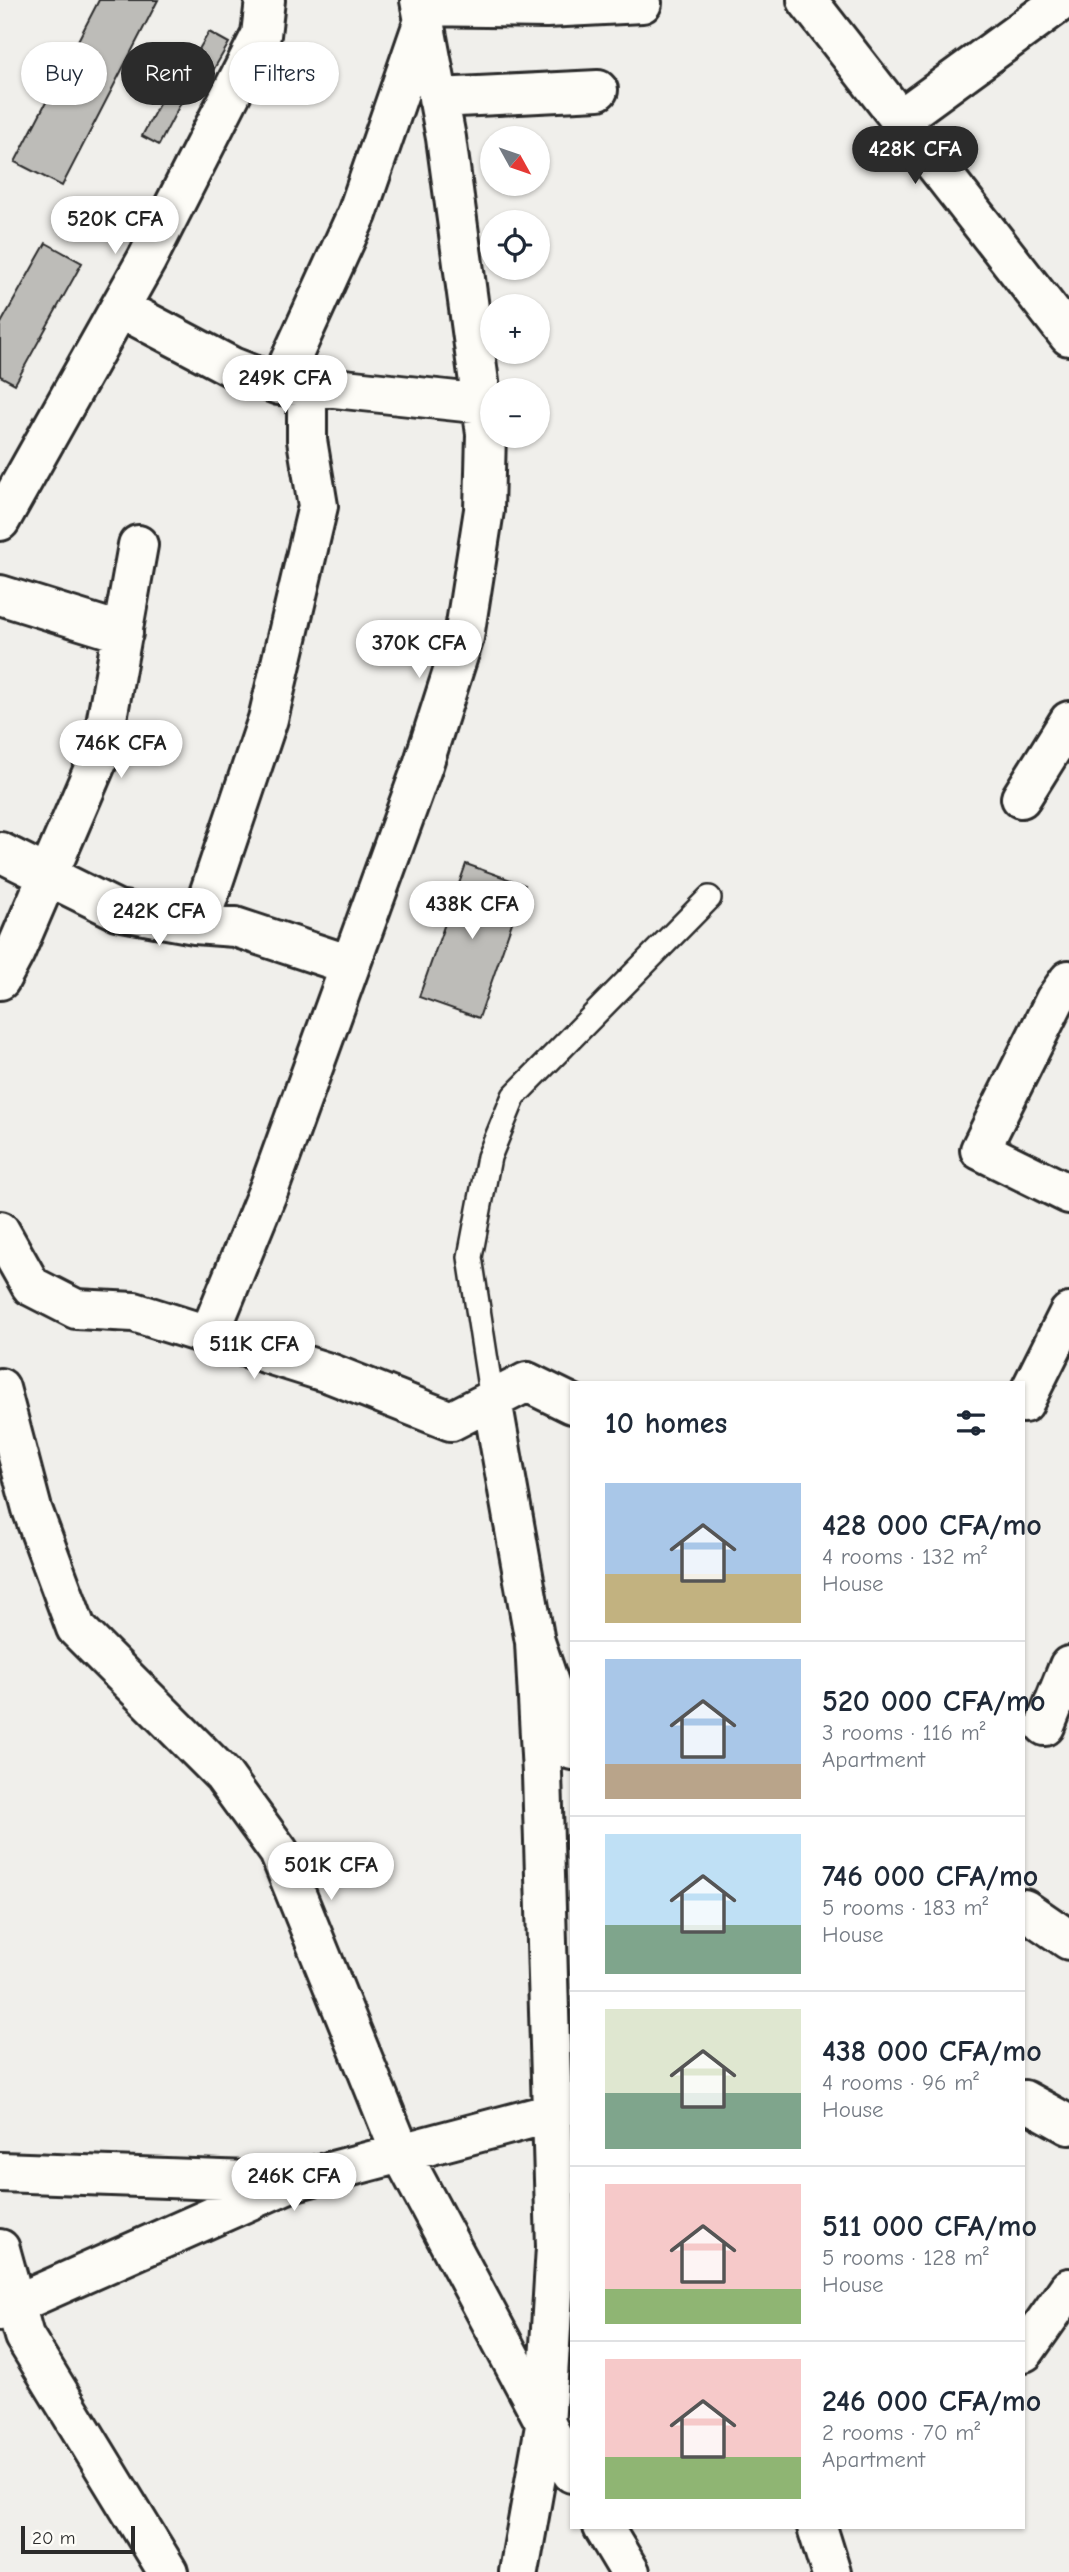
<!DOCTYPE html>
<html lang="en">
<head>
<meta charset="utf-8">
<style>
  body { margin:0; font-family:"Comic Neue",sans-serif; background:#f2f2f3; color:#1f2937; height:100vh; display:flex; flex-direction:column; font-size:26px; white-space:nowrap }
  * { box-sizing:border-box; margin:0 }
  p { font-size:23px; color:#747a83 }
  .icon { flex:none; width:38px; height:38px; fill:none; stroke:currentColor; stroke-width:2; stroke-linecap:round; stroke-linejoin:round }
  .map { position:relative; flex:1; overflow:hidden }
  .sheet { position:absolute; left:570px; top:1381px; width:455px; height:1148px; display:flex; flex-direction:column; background:#fff; border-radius:0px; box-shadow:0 2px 5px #0004 }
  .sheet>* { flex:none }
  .banner { position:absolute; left:21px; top:42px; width:444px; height:63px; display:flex; gap:14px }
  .needle { width:46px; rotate:130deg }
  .tools { position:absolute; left:480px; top:126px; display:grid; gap:14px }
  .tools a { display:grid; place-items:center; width:70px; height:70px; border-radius:50%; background:#fff; box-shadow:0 2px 5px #0004; font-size:35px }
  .scale { position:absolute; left:21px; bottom:18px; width:114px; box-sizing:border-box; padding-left:7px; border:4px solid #2b2b2b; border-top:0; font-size:19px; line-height:24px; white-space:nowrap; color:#2b2b2b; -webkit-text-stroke:5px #fdfcf7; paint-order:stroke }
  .price { position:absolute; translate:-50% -60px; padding:0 16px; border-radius:24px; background:#fff; color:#222; font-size:23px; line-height:46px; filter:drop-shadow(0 2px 4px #0008) }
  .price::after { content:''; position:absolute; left:50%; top:42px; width:21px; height:16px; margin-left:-10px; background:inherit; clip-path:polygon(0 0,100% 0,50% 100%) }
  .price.current { background:#2b2b2b; color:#fff }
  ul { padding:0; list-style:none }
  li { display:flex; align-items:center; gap:21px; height:175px; padding:0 35px }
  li+li { border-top:2px solid #e0e1e3 }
  li span { display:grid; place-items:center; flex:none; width:196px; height:140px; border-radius:0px; color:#555 }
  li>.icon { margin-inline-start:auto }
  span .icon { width:84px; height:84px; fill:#fffc; stroke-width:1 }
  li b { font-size:30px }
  h2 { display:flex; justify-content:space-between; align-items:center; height:84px; padding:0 35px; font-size:30px }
  .pill { padding:0 24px; border-radius:32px; background:#fff; box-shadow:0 2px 5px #0004; font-size:24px; line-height:63px }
  .pill.current { background:#2b2b2b; color:#fff }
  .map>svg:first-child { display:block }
  .building { fill:#bdbcb8; stroke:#2b2b2b; stroke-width:2 }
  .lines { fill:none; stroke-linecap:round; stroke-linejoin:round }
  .service-casing { stroke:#2b2b2b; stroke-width:28 }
  .minor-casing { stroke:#2b2b2b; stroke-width:44 }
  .service { stroke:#fdfcf7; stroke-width:23 }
  .minor { stroke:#fdfcf7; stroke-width:38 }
</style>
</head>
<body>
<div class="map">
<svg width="1069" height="2572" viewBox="0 0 1069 2572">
  <rect width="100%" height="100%" fill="#f0efeb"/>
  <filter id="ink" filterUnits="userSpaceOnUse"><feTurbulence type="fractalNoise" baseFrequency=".0143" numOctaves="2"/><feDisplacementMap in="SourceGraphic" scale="14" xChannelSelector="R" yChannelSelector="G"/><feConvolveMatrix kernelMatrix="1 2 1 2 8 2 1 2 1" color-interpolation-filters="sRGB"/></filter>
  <g filter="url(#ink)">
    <!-- building -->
    <path class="building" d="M99,0H158L62,186L15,162Z
      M209,32L229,43L211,74L191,63Z
      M169,85L186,93L159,145L142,136Z
      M46,243L82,263L15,384L0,376V325Z
      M466,864L525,885L479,1018L419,997Z"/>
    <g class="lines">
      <defs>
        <path id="service" d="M492,1400L470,1257L489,1157L514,1096L709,898"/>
        <path id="minor" d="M807,0L1069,336
          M421,6L546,8L642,3
          M438,98L598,90
          M900,119L1063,0
          M120,308L232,367L279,385L335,388L484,404
          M279,385L357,214L423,23
          M0,521L147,259L261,35L265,0
          M0,595L123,633
          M1021,798L1069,721
          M0,852L117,910L195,924L235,927L350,965
          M199,924L268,719L318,506L307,440V386
          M0,980L15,952L101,752L138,545
          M1069,980L1055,1000L980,1150L1069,1194
          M0,1231L31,1286L76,1309L134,1312L332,1374L451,1421L527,1382L572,1404
          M209,1335L270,1186L423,765L464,637L484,510L486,434L446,138L420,0
          M0,1388L32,1509L76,1628L223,1775L279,1852L400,2151L572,2473
          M492,1400L535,1642L572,1750
          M1024,1403L1069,1313
          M1045,1726L1069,1666
          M1024,1909L1069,1940
          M1024,2100L1069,2125
          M0,2172L281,2182
          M0,2249L24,2336L168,2572
          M0,2311L291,2182L552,2113L572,2102
          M1024,2352L1069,2288
          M603,2527L630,2572
          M817,2527L831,2572
          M519,2572L545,2426L556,2247L542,1774L535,1642"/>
      </defs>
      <!-- service casing -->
      <use href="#service" class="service-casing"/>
      <!-- minor casing -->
      <use href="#minor" class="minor-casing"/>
      <!-- service -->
      <use href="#service" class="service"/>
      <!-- minor -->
      <use href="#minor" class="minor"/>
    </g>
  </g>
</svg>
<div class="tools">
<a><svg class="needle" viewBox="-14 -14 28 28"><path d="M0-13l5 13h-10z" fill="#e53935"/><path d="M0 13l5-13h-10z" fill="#747a83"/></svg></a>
<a><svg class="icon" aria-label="locate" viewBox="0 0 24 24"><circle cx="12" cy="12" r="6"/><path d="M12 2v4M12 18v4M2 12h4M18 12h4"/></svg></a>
<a>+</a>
<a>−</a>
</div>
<div class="scale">20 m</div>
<b class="price current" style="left:915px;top:186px">428K CFA</b>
<b class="price" style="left:115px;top:256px">520K CFA</b>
<b class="price" style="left:285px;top:415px">249K CFA</b>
<b class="price" style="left:419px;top:680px">370K CFA</b>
<b class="price" style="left:121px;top:780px">746K CFA</b>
<b class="price" style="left:472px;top:941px">438K CFA</b>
<b class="price" style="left:159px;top:948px">242K CFA</b>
<b class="price" style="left:254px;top:1381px">511K CFA</b>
<b class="price" style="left:331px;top:1902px">501K CFA</b>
<b class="price" style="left:294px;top:2213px">246K CFA</b>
<div class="banner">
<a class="pill">Buy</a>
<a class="pill current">Rent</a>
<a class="pill">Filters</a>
</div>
<section class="sheet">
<h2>10 homes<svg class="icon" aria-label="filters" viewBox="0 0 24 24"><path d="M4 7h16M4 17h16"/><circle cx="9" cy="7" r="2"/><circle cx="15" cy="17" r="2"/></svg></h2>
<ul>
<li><span style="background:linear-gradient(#a9c7e8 65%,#c2b280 0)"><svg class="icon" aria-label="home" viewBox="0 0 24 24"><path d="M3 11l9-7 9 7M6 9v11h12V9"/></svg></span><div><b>428 000 CFA/mo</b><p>4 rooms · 132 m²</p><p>House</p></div></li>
<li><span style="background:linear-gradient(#a9c7e8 75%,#b9a48a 0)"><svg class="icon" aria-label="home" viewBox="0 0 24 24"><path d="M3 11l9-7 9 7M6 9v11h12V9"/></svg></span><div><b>520 000 CFA/mo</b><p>3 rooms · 116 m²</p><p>Apartment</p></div></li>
<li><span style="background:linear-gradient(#bfe0f5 65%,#7fa58c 0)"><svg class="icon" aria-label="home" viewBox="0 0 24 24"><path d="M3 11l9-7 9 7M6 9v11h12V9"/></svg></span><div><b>746 000 CFA/mo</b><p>5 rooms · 183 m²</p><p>House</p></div></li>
<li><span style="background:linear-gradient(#dfe7d0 60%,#7fa58c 0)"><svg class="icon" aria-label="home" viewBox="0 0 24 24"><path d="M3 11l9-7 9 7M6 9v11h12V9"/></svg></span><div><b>438 000 CFA/mo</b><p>4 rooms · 96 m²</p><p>House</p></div></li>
<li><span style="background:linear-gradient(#f6c9c9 75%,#8fb573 0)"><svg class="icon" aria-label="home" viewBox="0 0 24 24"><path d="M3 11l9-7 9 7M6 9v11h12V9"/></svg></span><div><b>511 000 CFA/mo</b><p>5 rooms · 128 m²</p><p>House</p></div></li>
<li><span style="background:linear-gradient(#f6c9c9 70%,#8fb573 0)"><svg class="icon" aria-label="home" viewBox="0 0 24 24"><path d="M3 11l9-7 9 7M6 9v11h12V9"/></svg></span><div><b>246 000 CFA/mo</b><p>2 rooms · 70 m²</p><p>Apartment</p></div></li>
</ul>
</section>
</div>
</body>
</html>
